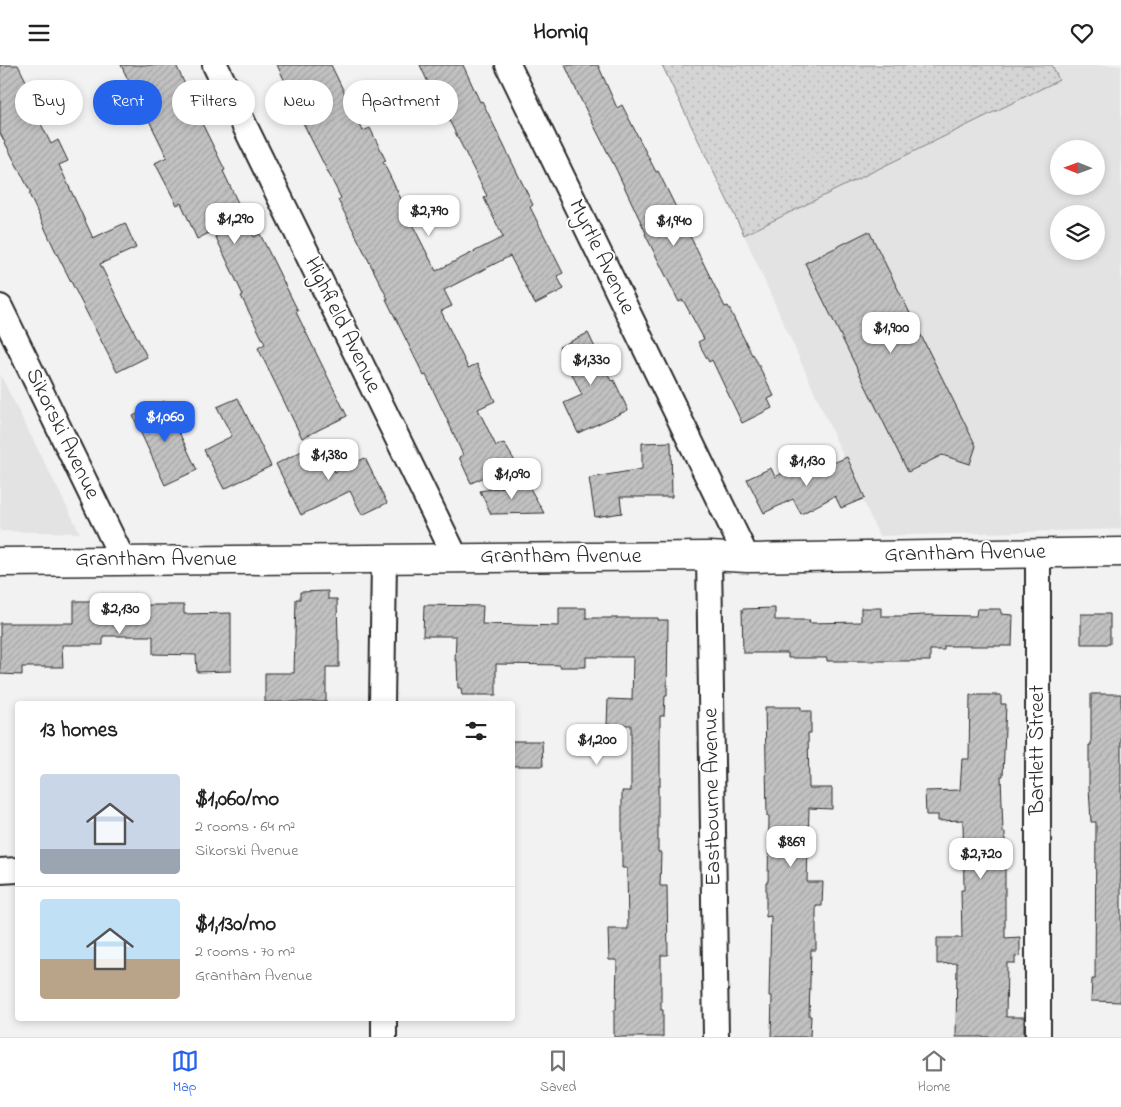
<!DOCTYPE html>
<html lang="en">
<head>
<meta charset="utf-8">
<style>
  body { margin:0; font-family:"Indie Flower",sans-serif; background:#f6f6f6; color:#222; height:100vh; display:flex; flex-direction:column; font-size:19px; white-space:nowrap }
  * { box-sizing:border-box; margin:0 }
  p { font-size:16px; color:#767676 }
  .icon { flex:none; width:28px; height:28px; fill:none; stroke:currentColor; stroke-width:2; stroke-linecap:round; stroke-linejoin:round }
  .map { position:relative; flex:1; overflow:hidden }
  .drawer { position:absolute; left:15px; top:636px; width:500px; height:320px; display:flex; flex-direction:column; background:#fff; border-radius:5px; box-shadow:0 2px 8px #0003 }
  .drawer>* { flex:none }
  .hud { position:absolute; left:15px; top:15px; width:500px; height:45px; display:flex; gap:10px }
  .needle { width:32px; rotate:271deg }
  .tools { position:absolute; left:1050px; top:75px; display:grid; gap:10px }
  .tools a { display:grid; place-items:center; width:55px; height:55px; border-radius:50%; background:#fff; box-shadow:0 2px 8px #0003; font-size:25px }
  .price { position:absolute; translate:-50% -42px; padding:0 11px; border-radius:10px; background:#fff; color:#222; font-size:16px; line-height:32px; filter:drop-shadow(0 1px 2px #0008) }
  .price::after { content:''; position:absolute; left:50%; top:30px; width:15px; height:11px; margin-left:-8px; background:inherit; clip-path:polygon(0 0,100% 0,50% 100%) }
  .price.on { background:#2563eb; color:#fff }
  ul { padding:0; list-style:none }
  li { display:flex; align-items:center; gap:15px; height:125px; padding:0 25px }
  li+li { border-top:1px solid #e0e0e0 }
  li span { display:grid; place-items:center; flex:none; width:140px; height:100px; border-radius:5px; color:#555 }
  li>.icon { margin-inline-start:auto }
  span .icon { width:60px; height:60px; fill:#fffc; stroke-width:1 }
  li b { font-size:21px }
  h2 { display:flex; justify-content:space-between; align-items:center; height:60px; padding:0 25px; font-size:21px }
  .chip { padding:0 18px; border-radius:22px; background:#fff; box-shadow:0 2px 8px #0003; font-size:18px; line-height:45px }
  .chip.on { background:#2563eb; color:#fff }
  header { display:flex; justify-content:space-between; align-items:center; height:65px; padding:0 25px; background:#fff; font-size:22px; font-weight:700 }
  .dock { display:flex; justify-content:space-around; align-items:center; height:70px; border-top:1px solid #e0e0e0; background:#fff; font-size:14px; color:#767676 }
  .dock a { display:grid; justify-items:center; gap:2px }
  .dock .on { color:#2563eb }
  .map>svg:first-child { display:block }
  .built { fill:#e3e3e3; fill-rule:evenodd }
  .park { fill:url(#park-dots); stroke:#808080 }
  .building { fill:url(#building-hatch); stroke:#2b2b2b }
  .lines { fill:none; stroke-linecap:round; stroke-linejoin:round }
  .minor-casing { stroke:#2b2b2b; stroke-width:28 }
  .tertiary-casing { stroke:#2b2b2b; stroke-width:31 }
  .minor { stroke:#fff; stroke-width:24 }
  .tertiary { stroke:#fff; stroke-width:28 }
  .labels { text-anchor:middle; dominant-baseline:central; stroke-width:4; stroke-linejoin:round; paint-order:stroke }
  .street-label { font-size:22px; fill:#2b2b2b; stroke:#fff }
</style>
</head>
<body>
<header><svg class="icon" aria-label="menu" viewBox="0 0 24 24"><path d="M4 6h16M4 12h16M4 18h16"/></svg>Homiq<svg class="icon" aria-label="heart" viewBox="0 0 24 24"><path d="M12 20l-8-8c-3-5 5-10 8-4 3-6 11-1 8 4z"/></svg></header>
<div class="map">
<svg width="1121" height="972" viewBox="0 0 1121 972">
  <defs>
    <pattern id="park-dots" width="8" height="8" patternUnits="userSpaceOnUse" patternTransform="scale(1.25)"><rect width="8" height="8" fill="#d5d5d5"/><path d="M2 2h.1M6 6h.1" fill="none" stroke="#b7b7b7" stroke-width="1.8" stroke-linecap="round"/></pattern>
    <pattern id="building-hatch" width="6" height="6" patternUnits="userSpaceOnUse" patternTransform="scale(1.25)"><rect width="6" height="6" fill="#c1c1c1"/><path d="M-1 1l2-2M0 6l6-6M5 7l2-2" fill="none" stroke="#a6a6a6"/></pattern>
  </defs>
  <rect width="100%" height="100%" fill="#f2f2f2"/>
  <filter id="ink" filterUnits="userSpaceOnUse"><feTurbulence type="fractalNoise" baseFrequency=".02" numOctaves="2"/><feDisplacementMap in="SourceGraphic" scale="10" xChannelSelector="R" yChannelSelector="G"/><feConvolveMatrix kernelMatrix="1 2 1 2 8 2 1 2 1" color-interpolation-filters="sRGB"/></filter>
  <g filter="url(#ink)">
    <!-- built -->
    <path class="built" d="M1052,0H1121V464L879,471L744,170L1059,15ZM1059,84H1096V121H1059ZM1059,149H1096V186H1059Z
      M0,309L80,468L0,466Z"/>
    <!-- park -->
    <path class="park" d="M662,0H1052L1059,15L744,170Z"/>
    <!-- building -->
    <path class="building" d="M0,0H18L32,28L27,31L51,79L58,75L68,96L59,100L93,173L125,158L136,183L100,199L147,292L117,307L55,185L29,129L31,128L0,68Z
      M121,0H176L188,26H186L225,105L223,106L254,172L260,169L298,246L296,247L347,351L302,373L258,283L265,279L241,231L243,230L213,166L197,174L181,138L177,140L155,98L167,92L133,23H132Z
      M277,0H331L363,66L370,63L386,96L383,97L406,144L405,145L436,206L503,172L484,133L487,131L445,47L442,48L420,0H463L480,37L482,36L533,140L530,142L563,208L557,211L564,224L535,239L510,191L444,225L452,241L441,246L468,303L477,299L495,336L478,344L496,381L504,378L516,398L471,418L459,392L463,390L451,363L426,310L424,311L386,234H388L338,135L341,133L294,40L296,39Z
      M565,0H598L617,43L622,40L656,107L658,106L725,242L728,241L752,290L753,289L774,331L768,334L772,343L742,358L712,295L709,297L698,277L704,274L683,235L679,237L645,169L646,168L616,104L579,31Z
      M869,166L976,381L970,399L942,390L908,407L805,198Z
      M588,268L611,316L614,315L628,345L578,368L564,338L582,330L559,282Z
      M238,333L271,401L224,424L204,385L232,371L217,342Z
      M164,336L197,405L165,420L133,351Z
      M320,377L335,407L365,393L387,438L362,450L350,426L301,450L276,399Z
      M671,377L672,432H620L622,448L595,452L589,413L642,404V378Z
      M847,392L865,433L841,443L835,431L801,449L793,434L764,448L747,414L771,403L775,412L805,397L811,408Z
      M527,418L544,448L491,449L480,426Z
      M328,526V534H337L338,575H339V602H326V637H265V608H294L296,534H300V527Z
      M74,536H143V540H184V549L231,548V606L197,607L196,590L153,589V571H103V580H62L63,602H22V610L0,609V558H74Z
      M424,540L483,541L482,559L559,561V543H586V553H658V555H668L667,631H665L664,651H660V721H658V787H661L660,821H667L668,890H661V945H663V972H614V945H616L617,895H609L608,864H628L627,803H622V726H631V660H607L608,634L632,635L633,592H586V602H560V600L496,599V630H462L461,623H458L457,596H455L456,571H423Z
      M775,543V555H810L809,558L861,557V543H881V551H903L924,550L976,551L977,544H1001V549L1013,550L1012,581H944V585H930V596H827V593H788V588H743L742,544Z
      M1081,549H1110V579H1081Z
      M1091,629H1121V937L1091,936L1092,914H1095L1096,757H1091L1089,722V680H1091Z
      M970,630H1001V639H1006L1003,711H1001L1003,767H1005V873L1020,872V891L1015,892V898H1007L1006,952H1024V972H956L957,898L937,899V873H962L961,825H964L963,755L938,756V750H926L925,726L960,725L962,694H969Z
      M765,642H801V646H811V668H808L809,723H832V744L809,743L807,817H823L822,841H816V885H811L809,951H811L810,972H771L772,931H769L771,851L766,852V817H768L769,751H767Z
      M512,676H542L543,701H512Z"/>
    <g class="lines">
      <defs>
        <path id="minor" d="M215,0L456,493
          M508,0L747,493
          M0,242L123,495
          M709,491L716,972
          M382,639L384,494
          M0,806L18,805
          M384,954V972
          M1038,972V489"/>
        <path id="tertiary" d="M0,497L709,491L747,493L1121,487"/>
      </defs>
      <!-- minor casing -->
      <use href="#minor" class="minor-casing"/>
      <!-- tertiary casing -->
      <use href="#tertiary" class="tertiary-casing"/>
      <!-- minor -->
      <use href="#minor" class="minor"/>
      <!-- tertiary -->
      <use href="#tertiary" class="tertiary"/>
    </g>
  </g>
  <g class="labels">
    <!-- street labels -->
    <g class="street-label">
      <text transform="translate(601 192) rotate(64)">Myrtle Avenue</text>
      <text transform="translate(342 260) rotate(64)">Highfield Avenue</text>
      <text transform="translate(62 369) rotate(64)">Sikorski Avenue</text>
      <text transform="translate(965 489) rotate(-1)">Grantham Avenue</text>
      <text x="561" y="492">Grantham Avenue</text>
      <text x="156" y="495">Grantham Avenue</text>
      <text transform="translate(1038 685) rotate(-90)">Bartlett Street</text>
      <text transform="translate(713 732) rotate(-91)">Eastbourne Avenue</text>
    </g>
  </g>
</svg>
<div class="tools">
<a><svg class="needle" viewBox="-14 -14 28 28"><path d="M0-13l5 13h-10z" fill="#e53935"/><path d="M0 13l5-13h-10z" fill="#767676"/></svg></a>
<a><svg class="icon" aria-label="layers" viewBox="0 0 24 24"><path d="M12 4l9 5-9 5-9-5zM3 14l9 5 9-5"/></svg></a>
</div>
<b class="price" style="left:429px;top:172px">$2,790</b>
<b class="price" style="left:235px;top:180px">$1,290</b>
<b class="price" style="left:674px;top:182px">$1,940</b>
<b class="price" style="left:891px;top:289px">$1,900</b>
<b class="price" style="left:591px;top:321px">$1,330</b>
<b class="price on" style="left:165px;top:378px">$1,060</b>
<b class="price" style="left:329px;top:416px">$1,380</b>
<b class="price" style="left:807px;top:422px">$1,130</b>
<b class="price" style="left:512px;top:435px">$1,090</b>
<b class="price" style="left:120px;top:570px">$2,130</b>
<b class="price" style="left:597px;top:701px">$1,200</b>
<b class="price" style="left:791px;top:803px">$869</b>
<b class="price" style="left:981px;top:815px">$2,720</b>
<div class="hud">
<a class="chip">Buy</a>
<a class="chip on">Rent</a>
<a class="chip">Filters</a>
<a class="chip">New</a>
<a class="chip">Apartment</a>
</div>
<section class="drawer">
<h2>13 homes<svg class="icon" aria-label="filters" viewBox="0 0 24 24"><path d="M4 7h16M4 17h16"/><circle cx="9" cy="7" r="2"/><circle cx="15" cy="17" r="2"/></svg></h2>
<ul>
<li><span style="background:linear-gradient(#c9d6e8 75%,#9aa5b1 0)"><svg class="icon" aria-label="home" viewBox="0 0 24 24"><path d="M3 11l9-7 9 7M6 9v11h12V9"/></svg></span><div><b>$1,060/mo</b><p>2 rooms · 64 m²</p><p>Sikorski Avenue</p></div></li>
<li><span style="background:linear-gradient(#bfe0f5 60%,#b9a48a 0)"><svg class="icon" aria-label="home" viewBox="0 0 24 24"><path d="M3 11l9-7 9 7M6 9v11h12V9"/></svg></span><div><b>$1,130/mo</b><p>2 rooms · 70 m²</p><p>Grantham Avenue</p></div></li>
</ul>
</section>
</div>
<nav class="dock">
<a class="on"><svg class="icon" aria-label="map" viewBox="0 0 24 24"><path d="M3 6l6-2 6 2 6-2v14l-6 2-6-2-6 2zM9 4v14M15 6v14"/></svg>Map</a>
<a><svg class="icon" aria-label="saved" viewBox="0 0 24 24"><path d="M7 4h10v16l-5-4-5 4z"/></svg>Saved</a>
<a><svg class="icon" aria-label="home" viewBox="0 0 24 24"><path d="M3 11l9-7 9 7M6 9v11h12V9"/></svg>Home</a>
</nav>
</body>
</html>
